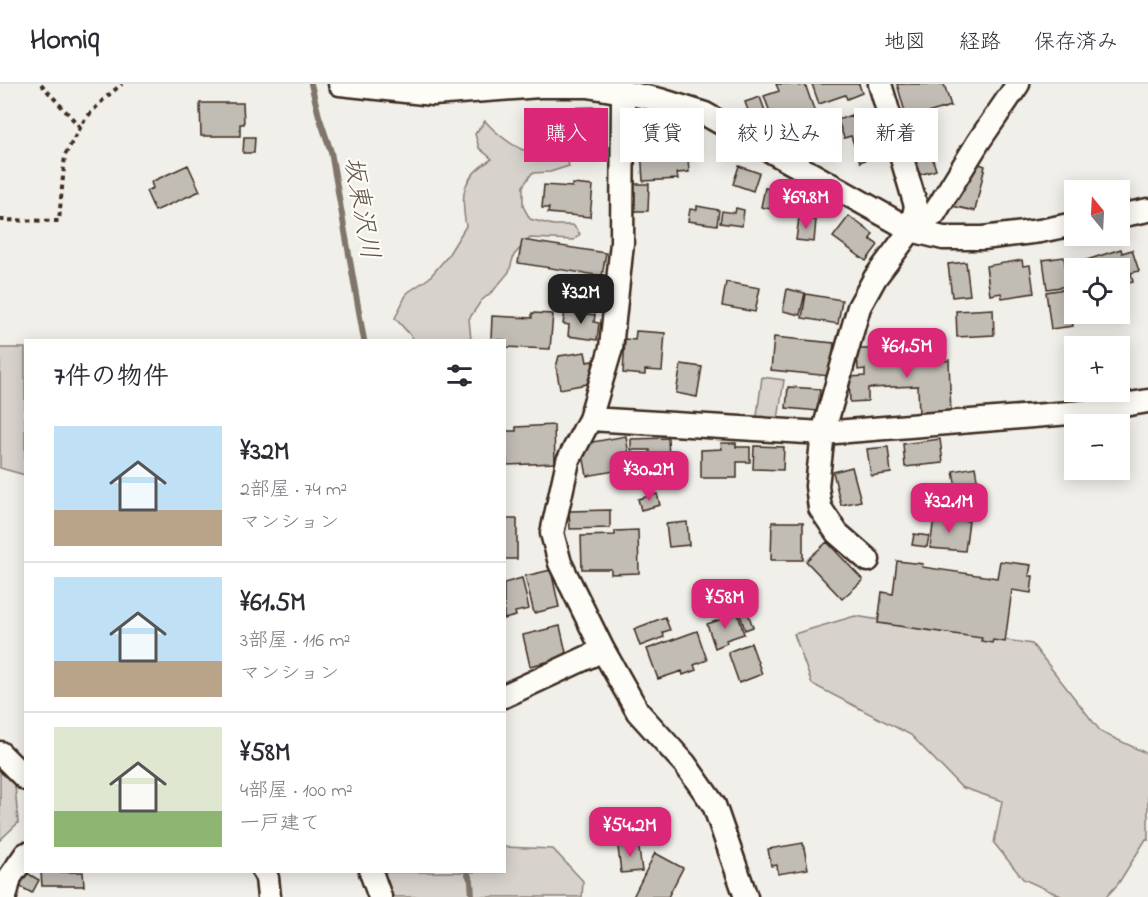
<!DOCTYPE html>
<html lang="ja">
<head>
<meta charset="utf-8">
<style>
  body { margin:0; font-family:"Indie Flower","Klee One",sans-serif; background:#f2f2f3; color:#2b2b33; height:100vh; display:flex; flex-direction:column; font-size:22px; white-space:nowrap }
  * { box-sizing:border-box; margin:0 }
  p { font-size:20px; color:#7c7c81 }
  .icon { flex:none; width:33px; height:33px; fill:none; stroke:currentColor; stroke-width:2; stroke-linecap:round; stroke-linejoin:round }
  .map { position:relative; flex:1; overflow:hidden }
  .sheet { position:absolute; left:24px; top:255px; width:482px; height:534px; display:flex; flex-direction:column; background:#fff; border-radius:0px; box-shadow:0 3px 15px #0003 }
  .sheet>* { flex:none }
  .top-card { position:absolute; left:524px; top:24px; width:534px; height:54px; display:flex; gap:12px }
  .needle { width:39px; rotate:342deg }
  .fabs { position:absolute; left:1064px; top:96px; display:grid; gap:12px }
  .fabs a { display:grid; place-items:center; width:66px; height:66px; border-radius:0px; background:#fff; box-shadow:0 3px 15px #0003; font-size:30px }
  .price { position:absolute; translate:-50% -51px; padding:0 14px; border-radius:12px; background:#db2777; color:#fff; font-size:20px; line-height:39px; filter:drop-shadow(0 2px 3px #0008) }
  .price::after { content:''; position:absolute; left:50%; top:36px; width:18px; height:14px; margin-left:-9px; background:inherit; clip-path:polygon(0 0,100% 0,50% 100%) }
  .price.active { background:#222; color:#fff }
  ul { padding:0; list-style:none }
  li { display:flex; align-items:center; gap:18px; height:150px; padding:0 30px }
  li+li { border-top:2px solid #e1e1e2 }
  li span { display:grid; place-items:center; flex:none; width:168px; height:120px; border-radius:0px; color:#555 }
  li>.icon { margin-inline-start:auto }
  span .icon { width:72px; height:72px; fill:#fffc; stroke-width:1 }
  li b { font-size:26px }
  h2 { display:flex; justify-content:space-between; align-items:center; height:72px; padding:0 30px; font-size:26px }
  .chip { padding:0 21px; border-radius:0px; background:#fff; box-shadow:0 3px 15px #0003; font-size:21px; line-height:54px }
  .chip.active { background:#db2777; color:#fff }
  header { display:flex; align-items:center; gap:36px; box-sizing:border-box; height:84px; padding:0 30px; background:#fff; border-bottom:2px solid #e1e1e2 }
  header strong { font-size:28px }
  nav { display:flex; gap:33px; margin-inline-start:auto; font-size:21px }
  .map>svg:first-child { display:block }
  .green { fill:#d7d2cc; stroke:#897e75; stroke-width:1.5 }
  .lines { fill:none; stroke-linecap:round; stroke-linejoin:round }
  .stream { stroke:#80746b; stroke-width:6 }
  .building { fill:#c1bcb4; stroke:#3b2a1e; stroke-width:1.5 }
  .minor-casing { stroke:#3b2a1e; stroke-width:27 }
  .path { stroke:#3b2a1e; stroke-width:4; stroke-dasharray:4.5 4.5; stroke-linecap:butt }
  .minor { stroke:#fdfcf7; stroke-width:22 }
  .labels { text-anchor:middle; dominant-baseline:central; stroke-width:4.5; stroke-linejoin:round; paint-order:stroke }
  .water-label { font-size:26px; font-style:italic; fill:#63554b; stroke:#fdfcf7 }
</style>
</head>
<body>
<header>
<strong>Homiq</strong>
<nav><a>地図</a><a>経路</a><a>保存済み</a></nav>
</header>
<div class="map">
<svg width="1148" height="813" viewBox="0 0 1148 813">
  <rect width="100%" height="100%" fill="#f1efea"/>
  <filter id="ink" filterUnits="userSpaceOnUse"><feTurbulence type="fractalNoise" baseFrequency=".0167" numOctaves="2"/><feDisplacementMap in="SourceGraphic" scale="12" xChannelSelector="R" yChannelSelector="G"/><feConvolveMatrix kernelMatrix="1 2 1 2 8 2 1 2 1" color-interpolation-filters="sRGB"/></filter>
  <g filter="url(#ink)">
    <!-- green -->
    <path class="green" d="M485,37C496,49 508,59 523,66L546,58L563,63L569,82L550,88L532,89L523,102V122L530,135L553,141H573L580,150L574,156L530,154L514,171L509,188L494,206L481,217L469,235L471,256H414L412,253L395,234L407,209L429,194L447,173L466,142C460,109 462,93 492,75L479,64L475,50Z
      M0,264H25V391L0,384Z
      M762,293L784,296L777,342L756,340Z
      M855,532L1032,560L1101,648L1148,670V756L1146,755L1118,800L1106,813H1063L1023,795L994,759L1002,717L961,703L911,651L812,600L794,550Z
      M0,688L15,700L18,739L0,756Z
      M504,763L553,765L583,797L582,813H393L383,788H504Z"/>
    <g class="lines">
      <!-- stream -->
      <path class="stream" d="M311,0L319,32L331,68L364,256
        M467,788L471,797L472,813"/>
    </g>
    <!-- building -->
    <path class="building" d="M776,0H799V2L805,0L818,37L802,43L799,37L794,39L793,34L770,42L766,29L770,28L764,12L779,7Z
      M812,0H859L862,9L847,15L845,11L819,20Z
      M897,0H944L951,22L907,35Z
      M760,13L765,27L750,32L745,18Z
      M200,19H243L244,40H240V52H201Z
      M605,23V59L564,60V52H559L558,43L552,42V24Z
      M871,27L883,62L878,63L881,70L860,78L851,52L844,54L838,36L851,31L852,34Z
      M923,43L936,86L919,91L906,48Z
      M244,53H255L254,69H243Z
      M687,61L689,88L677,89L678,95L643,97L641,64Z
      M974,78L985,82L975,127L952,122Z
      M188,81L200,107L155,127L146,107L153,104L151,98Z
      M739,82L759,89L753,107L733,100Z
      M781,99L800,103L795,130L761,123L765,104L780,107Z
      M572,100L593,102L590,133L548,129L549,124H542L544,101L572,103Z
      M630,100H649L648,127H630Z
      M697,122L719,126L717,141L688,137L690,125L697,126Z
      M736,124L744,126L742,142L720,139L722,127L735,129Z
      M849,132L873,150L870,155L878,161L866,177L833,153Z
      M799,134L816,136L814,158L796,156Z
      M522,156L606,169L602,192L518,179Z
      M1121,165L1122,169L1132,166L1139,187L1131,189L1133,198L1119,202V184H1074V202L1068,182Z
      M1064,173L1068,202L1047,205L1043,176Z
      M1022,176L1023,182L1030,181L1034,209L1002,214L1001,209L990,211L986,182Z
      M966,178L970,211L952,213L948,180Z
      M561,197L603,199L602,223L560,220Z
      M726,198L760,204L755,228L722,222Z
      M1072,204L1074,230H1076V232H1072L1073,242L1051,245L1046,208Z
      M787,205L805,209L800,231L783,227Z
      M806,210L842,216L838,240L802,234Z
      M993,225L994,251L957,253L956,227Z
      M565,227L595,231L594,238L599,239L597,256L568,252L569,241L563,240Z
      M532,229L553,230L550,265L504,263V256H491L492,232L532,234Z
      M636,247L665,249L662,287L645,286V291L623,289L625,255L635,256Z
      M774,253L834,259L830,292L771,286Z
      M857,265H877V273L925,272V266L944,265L945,277L949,276L951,332L919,333L918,302L868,304V317L850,318L849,293L865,292V285L858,286Z
      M585,268L587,278L592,277L593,282L587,300L560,305L556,283L559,272Z
      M681,280L702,283L697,313L676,309Z
      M788,303L820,305L818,327L786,324Z
      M554,341L555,379L507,381L505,347H516V343Z
      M626,352L631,384L587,392L581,360Z
      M668,354L670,395L651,396L650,366H631V355Z
      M940,355L943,379L905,383L903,360Z
      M721,359H736V363H750V378H737V394H701V366L722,365Z
      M754,362L784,363L783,386L753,385Z
      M888,363L891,389L871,392L867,365Z
      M852,383L861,417L841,421L833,388Z
      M975,383L980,412L958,415L953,387Z
      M657,410L660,421L641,426L638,415Z
      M921,411L941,413L939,431L920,429Z
      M610,426V444L570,445L569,427Z
      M934,433L969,437L965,467L930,464Z
      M504,435H517V475H504Z
      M687,438L689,461L669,463L666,440Z
      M772,438H803V476H771Z
      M638,446L639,489L611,490V485H582L581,452L615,451V447Z
      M914,450L929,452L927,463L912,461Z
      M827,458L863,496L842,515L806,477Z
      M897,477L923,480L922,483L997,494L1000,477L1031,481L1029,492H1033L1031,509L1012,506L1005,558L993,556L992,559L981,557L982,554L878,539L882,508L893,510Z
      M551,486L559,523L534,529L525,492Z
      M522,494L529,525L515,528L516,532L504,535V499Z
      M746,524L753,543L745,546L739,527Z
      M738,530L744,550L726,556L727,559L715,564L707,540Z
      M665,533L670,546L663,548L664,553L640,562L634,545Z
      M560,542L567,573L530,582L523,551Z
      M697,547L707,576L694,581L696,586L683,591L682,587L658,595L647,565Z
      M751,559L762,590L739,599L728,568Z
      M638,758L642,787L621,789L618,763L627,762L626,759Z
      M803,759L808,785L778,790L777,781L771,782L768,765Z
      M655,769L683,784L668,813H633Z
      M41,788H83L84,802H42Z
      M27,789L39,796L32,809L19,802Z"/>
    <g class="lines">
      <defs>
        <path id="minor" d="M340,0L433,10L540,2H588L623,8L660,16L705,30L911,146L943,154H983L1040,147L1074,140
          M880,0L916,122L911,146
          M623,8L622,159L611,264L590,335L568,377L552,449L560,479L603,566L638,628L685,680L714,721L746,813
          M1119,132L1148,126
          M590,335L823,349L1082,328L1148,317
          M868,476L837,449L820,424L817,402L823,349L859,223L875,194L911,146L934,130L979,57L1018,0
          M504,612L603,566
          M0,669L26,695
          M264,788L267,794L269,813
          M371,788L380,813
          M5,813L10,793L26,770"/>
      </defs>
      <!-- minor casing -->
      <use href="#minor" class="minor-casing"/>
      <!-- path -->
      <path class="path" d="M41,0L80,43
        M0,136L59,137L65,71L85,35L105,14L122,0"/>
      <!-- minor -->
      <use href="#minor" class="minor"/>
    </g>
  </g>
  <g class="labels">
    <!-- water labels -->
    <g class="water-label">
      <text transform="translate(360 124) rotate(80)">坂東沢川</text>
    </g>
  </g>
</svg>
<div class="fabs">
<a><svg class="needle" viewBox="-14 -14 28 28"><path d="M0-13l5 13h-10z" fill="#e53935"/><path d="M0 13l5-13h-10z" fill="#7c7c81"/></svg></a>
<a><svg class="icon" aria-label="locate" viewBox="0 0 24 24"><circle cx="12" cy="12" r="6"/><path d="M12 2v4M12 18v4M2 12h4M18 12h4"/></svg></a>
<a>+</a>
<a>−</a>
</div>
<b class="price" style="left:806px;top:146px">¥69.8M</b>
<b class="price active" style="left:581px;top:241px">¥32M</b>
<b class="price" style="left:907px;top:295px">¥61.5M</b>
<b class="price" style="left:649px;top:418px">¥30.2M</b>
<b class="price" style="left:949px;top:450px">¥32.1M</b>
<b class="price" style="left:725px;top:546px">¥58M</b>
<b class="price" style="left:630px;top:774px">¥54.2M</b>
<div class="top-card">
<a class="chip active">購入</a>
<a class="chip">賃貸</a>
<a class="chip">絞り込み</a>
<a class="chip">新着</a>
</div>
<section class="sheet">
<h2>7件の物件<svg class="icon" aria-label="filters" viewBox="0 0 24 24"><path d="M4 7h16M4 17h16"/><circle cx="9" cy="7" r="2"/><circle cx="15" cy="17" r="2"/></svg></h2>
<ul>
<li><span style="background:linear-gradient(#bfe0f5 70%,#b9a48a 0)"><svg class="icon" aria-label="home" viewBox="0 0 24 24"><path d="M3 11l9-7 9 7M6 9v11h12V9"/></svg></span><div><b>¥32M</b><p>2部屋 · 74 m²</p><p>マンション</p></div></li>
<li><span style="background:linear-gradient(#bfe0f5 70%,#b9a48a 0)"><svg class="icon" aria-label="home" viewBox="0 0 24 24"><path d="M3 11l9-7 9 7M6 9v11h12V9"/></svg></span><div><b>¥61.5M</b><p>3部屋 · 116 m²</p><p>マンション</p></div></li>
<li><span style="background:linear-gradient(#dfe7d0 70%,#8fb573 0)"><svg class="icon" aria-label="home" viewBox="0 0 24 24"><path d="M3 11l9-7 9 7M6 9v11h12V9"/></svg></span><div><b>¥58M</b><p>4部屋 · 100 m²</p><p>一戸建て</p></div></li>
</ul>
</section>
</div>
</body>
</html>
